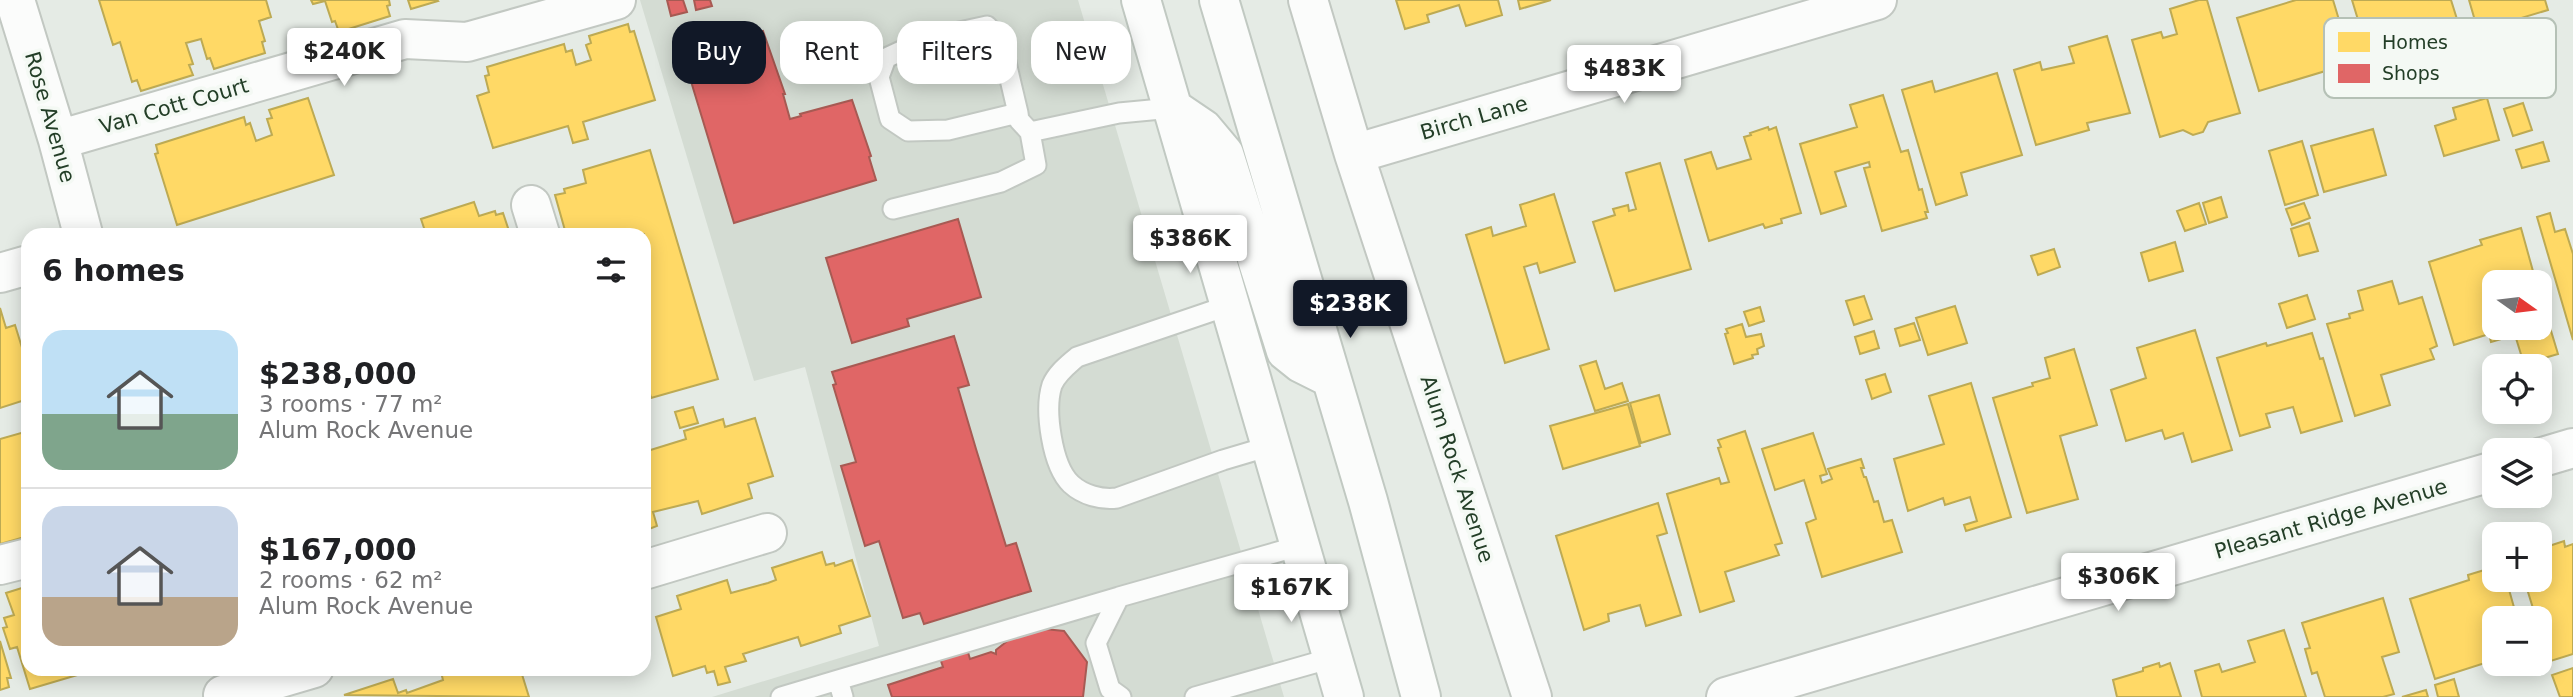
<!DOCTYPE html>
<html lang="en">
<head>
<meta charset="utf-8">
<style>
  body { margin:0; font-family:"DejaVu Sans",sans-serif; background:#f2f2f2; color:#202124; height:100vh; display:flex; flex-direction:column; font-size:26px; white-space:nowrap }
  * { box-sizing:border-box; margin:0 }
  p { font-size:23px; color:#757577 }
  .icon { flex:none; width:38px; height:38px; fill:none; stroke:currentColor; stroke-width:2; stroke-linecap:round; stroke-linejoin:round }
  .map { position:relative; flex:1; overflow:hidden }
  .side { position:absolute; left:21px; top:228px; width:630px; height:448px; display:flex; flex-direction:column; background:#fff; border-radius:21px; box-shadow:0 4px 18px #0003 }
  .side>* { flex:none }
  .hud { position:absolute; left:672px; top:21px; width:665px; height:63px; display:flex; gap:14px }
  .needle { width:46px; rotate:104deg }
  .tools { position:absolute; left:2482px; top:270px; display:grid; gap:14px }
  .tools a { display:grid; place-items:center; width:70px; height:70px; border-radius:14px; background:#fff; box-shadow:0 4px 18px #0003; font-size:35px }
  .price { position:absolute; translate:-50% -60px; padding:0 16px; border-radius:7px; background:#fff; color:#222; font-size:23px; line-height:46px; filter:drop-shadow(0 2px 4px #0008) }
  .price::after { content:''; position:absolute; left:50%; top:42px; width:21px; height:16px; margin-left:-10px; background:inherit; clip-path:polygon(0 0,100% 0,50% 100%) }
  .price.active { background:#111827; color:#fff }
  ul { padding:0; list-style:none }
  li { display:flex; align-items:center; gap:21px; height:175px; padding:0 21px }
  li+li { border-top:2px solid #e0e0e0 }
  li span { display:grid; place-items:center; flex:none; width:196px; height:140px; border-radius:21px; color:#555 }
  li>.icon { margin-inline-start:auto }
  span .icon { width:84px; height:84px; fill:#fffc; stroke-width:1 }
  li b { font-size:30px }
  h2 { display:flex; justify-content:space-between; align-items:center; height:84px; padding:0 21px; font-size:30px }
  .tag { padding:0 24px; border-radius:21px; background:#fff; box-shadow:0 4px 18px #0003; font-size:24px; line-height:63px }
  .tag.active { background:#111827; color:#fff }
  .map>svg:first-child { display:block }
  .built { fill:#d4dcd3 }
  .homes { fill:#ffd966; stroke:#bdaa53; stroke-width:2 }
  .shops { fill:#e06666; stroke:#a75a53; stroke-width:2 }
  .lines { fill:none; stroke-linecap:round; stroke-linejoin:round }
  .service-casing { stroke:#c2c8c2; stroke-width:23 }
  .minor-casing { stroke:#c2c8c2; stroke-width:42 }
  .secondary-casing { stroke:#c1c9c2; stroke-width:42 }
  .service { stroke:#fbfcfb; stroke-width:19 }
  .minor { stroke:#fbfcfb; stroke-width:38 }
  .secondary { stroke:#fbfcfb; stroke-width:38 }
  .labels { text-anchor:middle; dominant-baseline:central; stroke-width:7; stroke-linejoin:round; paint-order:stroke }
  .street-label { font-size:21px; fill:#233e27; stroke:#f4f9f4 }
  .key { fill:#f4f9f4; stroke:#b5c1b6; stroke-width:2 }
  .key-label { font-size:19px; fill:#233e27 }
</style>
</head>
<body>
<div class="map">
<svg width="2573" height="697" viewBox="0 0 2573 697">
  <rect width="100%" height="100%" fill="#e5ebe5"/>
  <!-- built -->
  <path class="built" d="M640,0H1078L1284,697H712L879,646L805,367L754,381Z"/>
  <!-- homes -->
  <path class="homes" d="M99,0H266L271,17L259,21L265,41L262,42L265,53L214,69L210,58L207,59L201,39L186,43L193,64L189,65L193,75L141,91L137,80L132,82L120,42L113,45Z
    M311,0H389L390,5L387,6L390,16L339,32L335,21L332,22L325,1L313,4Z
    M408,0H437L438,1L411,9Z
    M1396,0H1498L1502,15L1466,26L1459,5L1427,15L1429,22L1405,29Z
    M1518,0H1551L1520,9Z
    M2199,0H2207L2240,113L2208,122L2203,132L2193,135L2183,130L2160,137L2132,40L2161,32L2163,38L2177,34L2170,9Z
    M2296,0H2333L2352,63L2259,91L2237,18Z
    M2352,0H2451L2466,48L2462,50L2470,76L2441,85L2437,71L2379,89Z
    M2469,0H2545L2548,10L2478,31Z
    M628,24L630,32L634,31L655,100L583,122L588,139L573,143L568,126L493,148L477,96L489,92L485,76L489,75L487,67L564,44L566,52L572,50L576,65L591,60L586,45L591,43L589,36Z
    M2107,36L2130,113L2087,123L2089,130L2036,145L2014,70L2040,62L2042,70L2074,63L2069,47Z
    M1997,73L2022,155L1961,173L1967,195L1936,205L1902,90L1932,81L1935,92Z
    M1883,95L1901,152L1908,150L1919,190L1922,189L1928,212H1925L1927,218L1882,231L1864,168L1870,167L1869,162L1835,172L1846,206L1821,214L1800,144L1857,127L1850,105Z
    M308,98L334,175L177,225L155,154L158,153L156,145L244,117L246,125L250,123L256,141L272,135L267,119L272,118L269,110Z
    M2487,98L2499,140L2444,156L2435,126L2456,119L2453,108Z
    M2523,103L2532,130L2513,136L2504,109Z
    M1768,127L1769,130L1776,127L1801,213L1781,219L1782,223L1765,228L1763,224L1709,241L1685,160L1711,152L1717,169L1751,159L1744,137L1751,135L1750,133Z
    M2373,129L2386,175L2324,192L2311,146Z
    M2302,141L2318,195L2285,205L2269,151Z
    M2543,142L2549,161L2522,168L2516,150Z
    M650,150L718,379L651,398L648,386L644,387V234H566L555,195L565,193L564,189L586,183L583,170Z
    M1660,163L1691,269L1615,291L1593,222L1615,215L1613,209L1628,205L1629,211L1636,209L1626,173Z
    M1554,194L1575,262L1540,273L1537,263L1524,267L1549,349L1505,363L1466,235L1491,227L1493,236L1526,226L1520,205Z
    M2221,197L2227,217L2209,223L2203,203Z
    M474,202L479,216L495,211L496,215L503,213L510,234H426L421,219Z
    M2199,203L2206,224L2185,231L2177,211Z
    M2304,203L2310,218L2292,225L2286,209Z
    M2550,213L2555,232L2565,229L2573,254V340L2537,217Z
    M2309,223L2318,251L2299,256L2291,229Z
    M2521,228L2536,282H2494V327H2539V291L2558,354L2524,364L2515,335L2491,342L2489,334L2454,345L2429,262L2482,245L2480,240Z
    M2175,242L2183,271L2149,281L2141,253Z
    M2054,249L2060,267L2038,275L2031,256Z
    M2392,281L2399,304L2422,297L2437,346L2430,349L2434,359L2381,375L2390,405L2355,416L2327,324L2350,318L2349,314L2363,310L2358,291Z
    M2307,295L2315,319L2287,328L2279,304Z
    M1864,296L1872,319L1854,325L1846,301Z
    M1955,306L1967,343L1928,355L1916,318Z
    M1760,307L1764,321L1749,326L1744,312Z
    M0,308L6,328L15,325L28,367V399L0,408Z
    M1914,323L1920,340L1900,346L1895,329Z
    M1742,324L1746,337L1761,334L1764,346L1757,349L1758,354L1752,355L1753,358L1734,364L1725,334L1728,333L1726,329Z
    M2195,330L2232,450L2192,462L2183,433L2165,439L2162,430L2126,441L2111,390L2146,378L2137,348Z
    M1874,331L1879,348L1860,354L1855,337Z
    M2312,333L2320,359L2323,358L2342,421L2301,433L2293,407L2266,414L2270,427L2240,436L2217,358L2266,343L2267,346Z
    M2074,349L2097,425L2060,436L2078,499L2027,513L1993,398L2033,386L2032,383L2050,378L2045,358Z
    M1596,361L1605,389L1622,383L1628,401L1595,411L1580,366Z
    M1885,374L1891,392L1872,399L1866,380Z
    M1971,383L2011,517L1966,531L1964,525L1977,521L1970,497L1945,505L1943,498L1908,511L1894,459L1944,444L1929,396Z
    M1659,395L1670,434L1641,443L1630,403Z
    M1628,404L1640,446L1563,469L1550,426Z
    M693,407L698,423L680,428L675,412Z
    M755,418L773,476L748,484L752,498L702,514L698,501L653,512L657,526L644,531V452L686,439L684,431L723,419L725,427Z
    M28,431V536L0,544V439Z
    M1745,431L1782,543L1775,545L1779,555L1725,572L1734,601L1700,612L1667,494L1719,478L1721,484L1729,482L1718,448L1721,447L1718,440Z
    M1813,433L1827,474L1820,476L1822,483L1832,479L1828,469L1861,459L1864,468H1861L1864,477H1866L1874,502L1878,501L1884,522L1892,520L1902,552L1822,577L1806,523L1816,519L1804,480L1775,490L1762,449Z
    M1658,503L1667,533L1657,536L1681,615L1646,626L1640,605L1608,614L1609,621L1584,630L1556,536Z
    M2564,541L2565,547L2573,544V654L2541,664L2539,648L2545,646L2539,627V618H2536L2524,579H2539V555L2547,553L2546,547Z
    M822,552L826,565L834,563L835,566L852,560L870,616L839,626L841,633L801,646L798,637L743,654L746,661L725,667L730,682L718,685L714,671L707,673L705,666L673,676L656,617L681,609L677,596L727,580L731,593L768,583L776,580L772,568Z
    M2494,567V579H2506L2517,618H2494V663H2497L2492,665L2491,661L2435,679L2410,599L2469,580L2468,575Z
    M28,586V668H101L30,689L17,647L10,649L3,628L7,627L4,618L14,615L6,593Z
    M2383,598L2399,652L2382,657L2394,694L2383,697H2325L2317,672L2312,674L2305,649L2310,648L2302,623Z
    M2284,630L2306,697H2202L2195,671L2219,664L2222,672L2255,662L2248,641Z
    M0,641L11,678H7L9,687L0,690Z
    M2159,663L2160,667L2170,663L2181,697H2117L2113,680L2143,671V668Z
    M440,668H520L529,697L344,695L393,679L398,693L406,690L407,693L443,680Z
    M2573,668V697H2560L2552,675Z
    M2454,679L2459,697H2438L2435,685Z
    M2426,690L2428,697H2402Z"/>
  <!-- shops -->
  <path class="shops" d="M667,0H683L687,12L671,16Z
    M694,0H710L712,6L696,10Z
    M763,31L785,94H783L790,119L801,116L800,114L852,100L871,156L869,157L876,180L734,223L683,55Z
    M958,219L981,297L907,319L909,326L852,343L826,258Z
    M954,336L969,385L958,388L976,449L1006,546L1016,543L1031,591L924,624L920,613L903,618L879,541L865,546L841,466L856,462L833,385L836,384L832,372Z
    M1025,627L1064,631L1087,662L1083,697H892L888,685L943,667L940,658L967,649L970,659L991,652L996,654V650Z"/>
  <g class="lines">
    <defs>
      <path id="service" d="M1018,113L948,130L908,131L890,119L879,77L886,58L927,39L987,26L1001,41L1018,113L1019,120L1030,132L1119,113L1172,108
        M893,209L1001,182L1036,165L1030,132
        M1230,305L1077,357C1068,365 1057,373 1052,385C1044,410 1052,466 1071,484C1083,495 1101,500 1117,498L1223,460L1270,446
        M838,680L1119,597
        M781,697L838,680L843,697
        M1121,697L1110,689L1096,643L1119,597L1299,546
        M1195,697L1332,658"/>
      <path id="minor" d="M15,0L58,140L83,234
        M1308,0L1354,154L1532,697
        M58,140L405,39L467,42L616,0
        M1354,154L1877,0
        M531,205L540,234
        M0,273L28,265
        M2539,458L2573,448
        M0,565L28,558
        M644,570L767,533
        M223,695L314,668
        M1726,697L2494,471"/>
      <path id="secondary" d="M1141,0L1344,697
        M1219,0L1368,501L1421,697
        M1172,108L1203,129L1224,154L1286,351L1301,363L1331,378"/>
    </defs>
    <!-- service casing -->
    <use href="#service" class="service-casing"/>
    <!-- minor casing -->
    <use href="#minor" class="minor-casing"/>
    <!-- secondary casing -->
    <use href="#secondary" class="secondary-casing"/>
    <!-- service -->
    <use href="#service" class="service"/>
    <!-- minor -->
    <use href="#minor" class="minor"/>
    <!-- secondary -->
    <use href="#secondary" class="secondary"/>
  </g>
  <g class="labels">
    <!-- street labels -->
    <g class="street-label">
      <text transform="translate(174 106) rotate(-16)">Van Cott Court</text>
      <text transform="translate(50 117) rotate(74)">Rose Avenue</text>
      <text transform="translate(1474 118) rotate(-16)">Birch Lane</text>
      <text transform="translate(1457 469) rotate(72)">Alum Rock Avenue</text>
      <text transform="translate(2331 519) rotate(-16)">Pleasant Ridge Avenue</text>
    </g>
  </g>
  <!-- legend -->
  <rect x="2324" y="18" width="232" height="80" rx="10" class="key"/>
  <rect x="2338" y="32" width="32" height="20" fill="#ffd966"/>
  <rect x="2338" y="64" width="32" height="19" fill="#e06666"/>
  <g class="key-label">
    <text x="2382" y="49">Homes</text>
    <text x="2382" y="80">Shops</text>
  </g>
</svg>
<div class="tools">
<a><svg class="needle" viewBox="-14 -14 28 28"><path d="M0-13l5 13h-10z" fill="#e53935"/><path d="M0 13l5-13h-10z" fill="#757577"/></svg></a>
<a><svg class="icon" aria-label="locate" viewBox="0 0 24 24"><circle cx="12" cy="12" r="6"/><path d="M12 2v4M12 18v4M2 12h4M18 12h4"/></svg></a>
<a><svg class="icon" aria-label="layers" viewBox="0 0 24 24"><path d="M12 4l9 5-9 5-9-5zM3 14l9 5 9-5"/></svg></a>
<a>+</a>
<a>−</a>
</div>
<b class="price" style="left:344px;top:88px">$240K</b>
<b class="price" style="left:1624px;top:105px">$483K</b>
<b class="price" style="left:1190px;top:275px">$386K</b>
<b class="price active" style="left:1350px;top:340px">$238K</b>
<b class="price" style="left:2118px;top:613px">$306K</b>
<b class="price" style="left:1291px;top:624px">$167K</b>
<div class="hud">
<a class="tag active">Buy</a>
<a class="tag">Rent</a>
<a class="tag">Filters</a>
<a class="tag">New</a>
</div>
<section class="side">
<h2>6 homes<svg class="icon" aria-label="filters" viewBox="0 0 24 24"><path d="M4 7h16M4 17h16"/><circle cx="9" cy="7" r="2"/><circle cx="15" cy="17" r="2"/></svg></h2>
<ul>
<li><span style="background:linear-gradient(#bfe0f5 60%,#7fa58c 0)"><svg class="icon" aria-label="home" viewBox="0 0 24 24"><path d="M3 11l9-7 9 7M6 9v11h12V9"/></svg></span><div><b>$238,000</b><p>3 rooms · 77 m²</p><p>Alum Rock Avenue</p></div></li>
<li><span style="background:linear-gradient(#c9d6e8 65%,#b9a48a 0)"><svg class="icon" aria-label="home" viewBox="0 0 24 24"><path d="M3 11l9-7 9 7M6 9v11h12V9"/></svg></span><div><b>$167,000</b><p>2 rooms · 62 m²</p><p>Alum Rock Avenue</p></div></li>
</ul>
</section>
</div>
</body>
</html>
